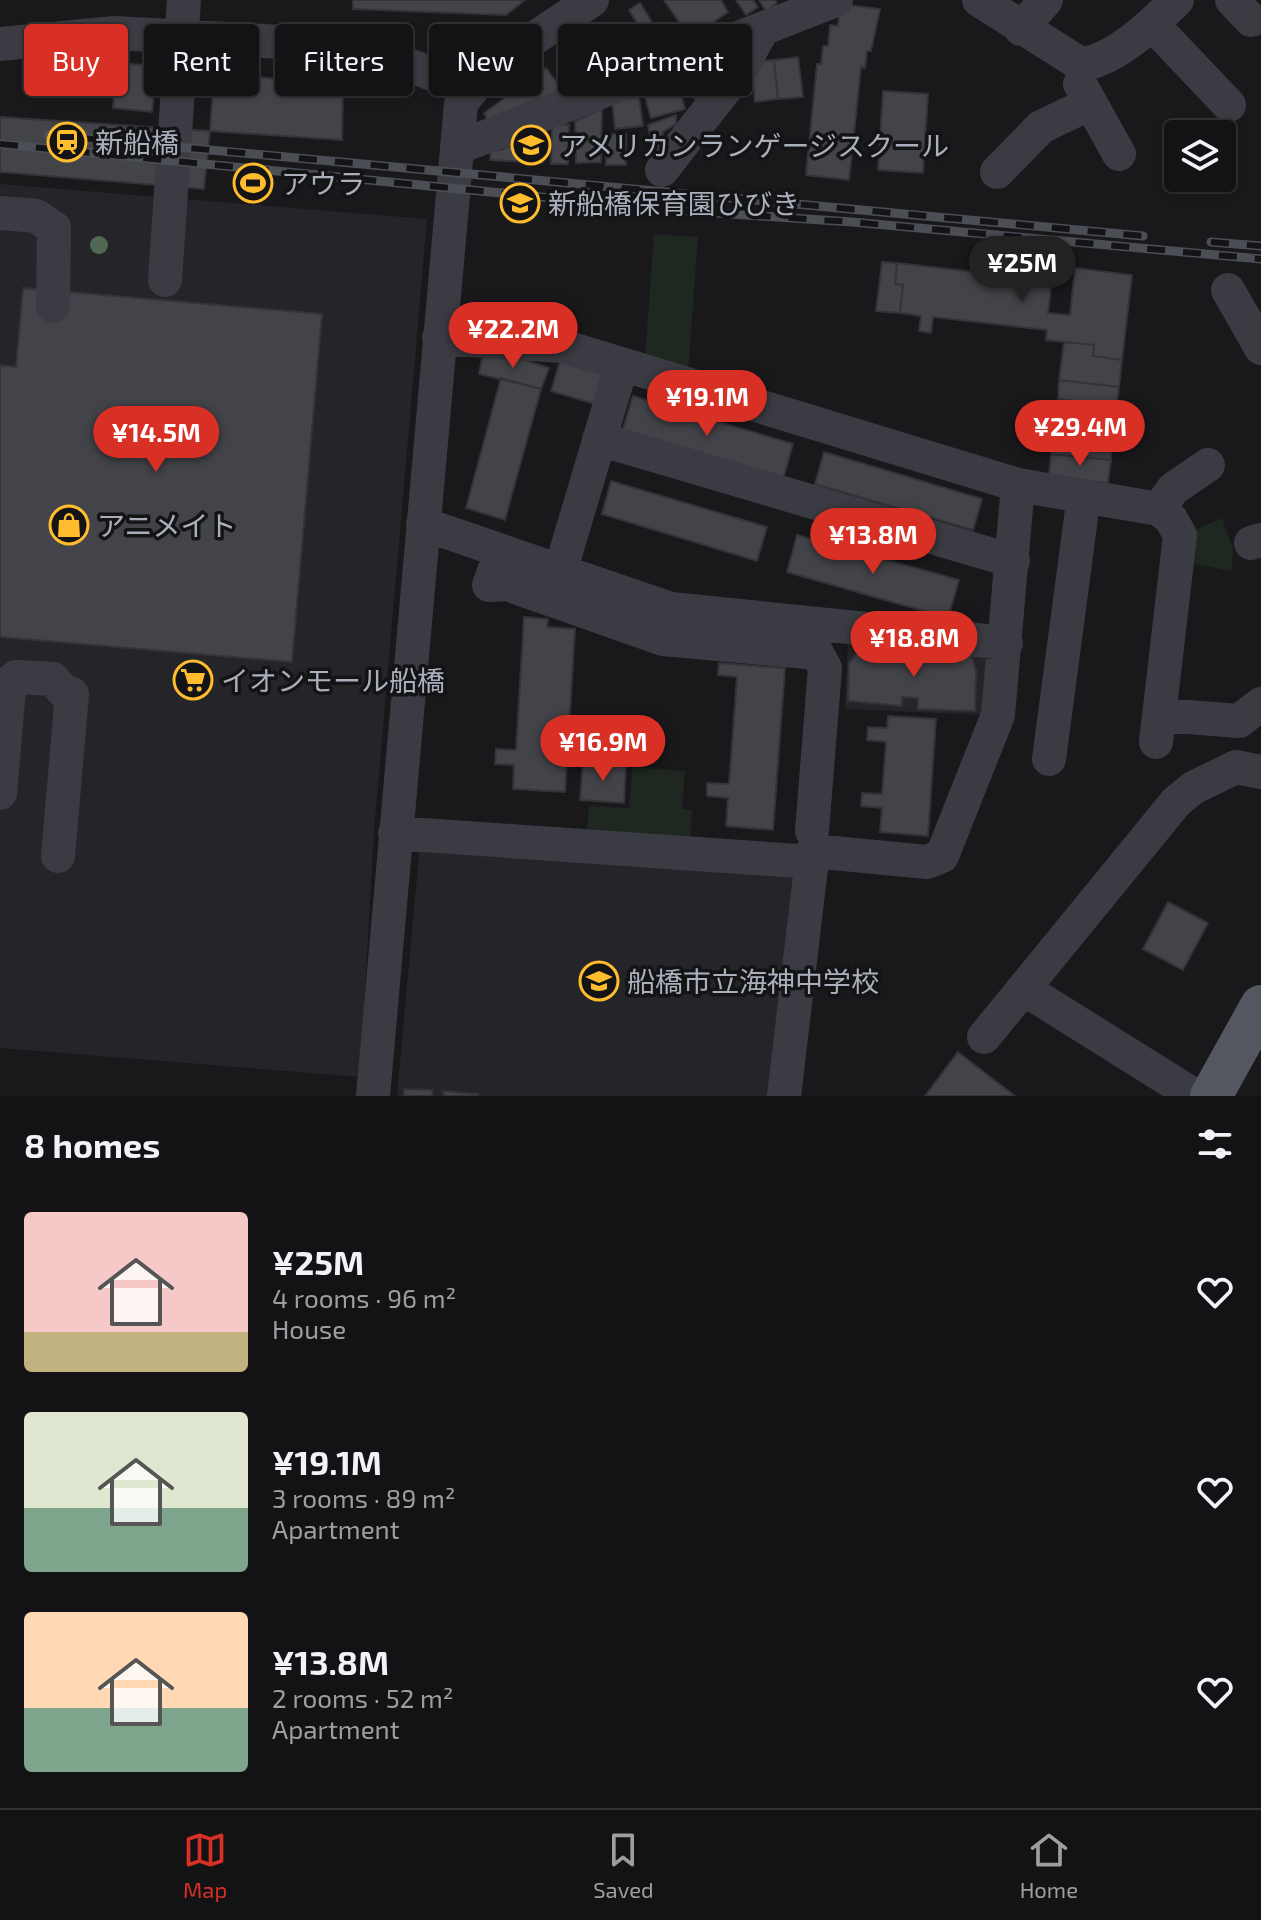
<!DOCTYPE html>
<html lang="en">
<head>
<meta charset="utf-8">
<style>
  body { margin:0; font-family:"Exo 2","Noto Sans JP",sans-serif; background:#1c1c1e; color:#f1f3f6; height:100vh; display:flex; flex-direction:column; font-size:30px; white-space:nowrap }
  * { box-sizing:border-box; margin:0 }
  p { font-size:26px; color:#9d9ea0 }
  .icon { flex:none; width:44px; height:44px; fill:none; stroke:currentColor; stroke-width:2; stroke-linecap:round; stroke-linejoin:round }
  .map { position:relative; height:1096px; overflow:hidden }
  .details { display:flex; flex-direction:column; background:#131315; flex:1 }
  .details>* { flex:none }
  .guide { position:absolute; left:24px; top:24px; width:800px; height:72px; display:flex; gap:16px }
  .buttons { position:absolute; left:1164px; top:120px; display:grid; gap:16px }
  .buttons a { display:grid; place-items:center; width:72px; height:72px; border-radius:8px; background:#131315; box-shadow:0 2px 6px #0004,0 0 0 2px #323234; font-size:40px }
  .price { position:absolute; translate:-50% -68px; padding:0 18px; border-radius:28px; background:#d93025; color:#fff; font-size:26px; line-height:52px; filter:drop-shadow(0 2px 4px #0008) }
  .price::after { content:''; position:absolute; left:50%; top:48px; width:24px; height:18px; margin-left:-12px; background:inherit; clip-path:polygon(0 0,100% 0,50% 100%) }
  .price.current { background:#222; color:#fff }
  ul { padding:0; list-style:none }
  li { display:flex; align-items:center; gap:24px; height:200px; padding:0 24px }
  li span { display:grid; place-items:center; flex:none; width:224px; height:160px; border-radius:8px; color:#555 }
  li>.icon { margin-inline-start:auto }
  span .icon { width:96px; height:96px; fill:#fffc; stroke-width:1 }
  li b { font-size:34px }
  h2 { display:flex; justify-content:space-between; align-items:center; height:96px; padding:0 24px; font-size:34px }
  .chip { padding:0 28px; border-radius:8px; background:#131315; box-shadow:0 2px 6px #0004,0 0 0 2px #323234; font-size:28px; line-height:72px }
  .chip.current { background:#d93025; color:#fff }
  .dock { display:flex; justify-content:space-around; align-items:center; height:112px; border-top:2px solid #323234; background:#131315; font-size:22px; color:#9d9ea0 }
  .dock a { display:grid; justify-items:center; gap:4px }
  .dock .current { color:#d93025 }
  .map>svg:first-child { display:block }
  .built { fill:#252529 }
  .green { fill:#1e2720 }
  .building { fill:#434449; stroke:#333338; stroke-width:2 }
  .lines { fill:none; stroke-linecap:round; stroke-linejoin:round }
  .minor { stroke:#3b3c43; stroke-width:34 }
  .major { stroke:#555760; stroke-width:42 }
  .rail-casing { stroke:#4c4e56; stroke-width:9 }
  .rail { stroke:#141417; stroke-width:6; stroke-dasharray:18; stroke-linecap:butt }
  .tree { fill:#516855 }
  .labels { text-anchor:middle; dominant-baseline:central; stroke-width:7; stroke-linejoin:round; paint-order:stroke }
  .poi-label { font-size:28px; fill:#aaafbc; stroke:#141417; text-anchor:start }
</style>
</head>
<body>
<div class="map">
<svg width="1261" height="1096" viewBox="0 0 1261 1096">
  <rect width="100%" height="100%" fill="#19191c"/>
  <!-- built -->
  <path class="built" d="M0,184L427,219L374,831L360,1077L0,1048Z
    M848,638L978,650L994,669L988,715L845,709Z
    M420,843L793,868L803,883L774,1096H397Z"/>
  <!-- green -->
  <path class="green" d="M654,234L698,237L688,373L645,359Z
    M1222,518L1233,549L1232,571L1193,564L1191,532Z
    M632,767L685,771L682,809L692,810L690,845L586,837L589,806L629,808Z"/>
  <!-- building -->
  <path class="building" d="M353,0H525L506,15L353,9Z
    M664,0H721L728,12L690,38Z
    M736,0H753L758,7L746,15Z
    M759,0H775L777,3L766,11Z
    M640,3L669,49L658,56L629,10Z
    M840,4L880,9L871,51H867L865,68L861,67L849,180L806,175L817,64H821L823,46H828L830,25L838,26Z
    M596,34L617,67L603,76L581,43Z
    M798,57L803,97L778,99L774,60Z
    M774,60L778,99L755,102L751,62Z
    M720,62L723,71L697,103L684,75Z
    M117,63L157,66L152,112L113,108Z
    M546,68L564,92L489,123L484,113Z
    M214,74L343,84L342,140L210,131Z
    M677,80L685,109L651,118L643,90Z
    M883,91L928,94L923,173L878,170Z
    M639,97L643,126L615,129L612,100Z
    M602,109L601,162L576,163L575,121Z
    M676,115V124L663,132L664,147L653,155L648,125Z
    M0,117L210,131L204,189L0,172Z
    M552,124L569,125L568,164H551Z
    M547,127L542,163L490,160L491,151L501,150Z
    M607,134H626V165H606Z
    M882,262L897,263L895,284L903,285L900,313L876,311Z
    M897,263L1052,281L1048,313L1070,315L1075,268L1132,275L1122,360L1093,356L1094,345L1046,340L1047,330L933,317L931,333L919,331L921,316L900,313L903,285L895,284Z
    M23,288L322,314L292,662L0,637V365L16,367Z
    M1064,342L1094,345L1093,356L1122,360L1119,387L1059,380Z
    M483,354H505L549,368L541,389L479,374Z
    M560,361L607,375L598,405L551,391Z
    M501,378L541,389L505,520L466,508Z
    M1059,380L1119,387L1116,413L1090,410L1091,403L1058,399Z
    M633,396L793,444L783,479L622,432Z
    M1058,399L1091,403L1090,410L1116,413L1112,444L1084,441L1085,430L1054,427Z
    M1054,427L1085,430L1084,441L1112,444L1111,460L1051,454Z
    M824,452L982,499L973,530L815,484Z
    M1051,454L1111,460L1108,483L1049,477Z
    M611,481L767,527L757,561L602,514Z
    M797,535L959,580L948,618L787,572Z
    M524,617L548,619L547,627L575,629L565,792L513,789L514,765L495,764L496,749L516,750Z
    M860,649L966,652L971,655L976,671L975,711L918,709V698L902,697V706L848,701L849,663Z
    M719,663L785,668L773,830L726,826L728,798L707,796V783L729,784L737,677L718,675Z
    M888,716L936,719L928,836L880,832L882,808L861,806L862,793L882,794L886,742L867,740L868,727L887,728Z
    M583,762L626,765L624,803L580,800Z
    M1168,902L1208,923L1183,970L1143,949Z
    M958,1052L1015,1096H925Z
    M404,1089L433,1090L432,1096H404Z
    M443,1091L478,1094L477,1096H444Z"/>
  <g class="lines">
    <!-- minor -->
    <path class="minor" d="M979,0L1082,65C1119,57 1150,26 1177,0
      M1232,0L1251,20
      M1152,24L1229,105
      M1021,29L1046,0
      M0,44L114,33L303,43L381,54L470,89
      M1080,84L1119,154
      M457,148L836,0
      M662,170L740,70L762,30
      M997,172L1041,127L1089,104
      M0,213L36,216L54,228L53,306
      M165,280L184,0
      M1228,290L1261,348
      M439,338L562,346L1018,485L998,715L942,856L927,862L813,851L784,1096
      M599,439L1013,561
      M1018,485L1159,509L1171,519L1180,535L1156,742
      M1159,509L1173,489L1208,465
      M423,524L671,609L1006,643
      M1251,543L1261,540
      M501,552L489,585L507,584L663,639L817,653L825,668L812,831
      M560,572L622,364
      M2,688L16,677L53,679L65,693
      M1162,715L1239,721L1261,704
      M1049,759L1084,495
      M0,793L9,688
      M395,833L812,862
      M58,856L72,694
      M1024,989L1195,1096
      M984,1037L1176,802L1193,788L1236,767L1261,772
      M373,1096L461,104C486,64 552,28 592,0"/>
    <!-- major -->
    <path class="major" d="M1211,1096L1261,1006"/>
    <defs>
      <path id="rail" d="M48,135L1143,236
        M0,144L685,211L852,222L1261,259
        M1211,242L1261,246"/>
    </defs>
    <!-- rail casing -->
    <use href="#rail" class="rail-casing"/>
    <!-- rail -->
    <use href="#rail" class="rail"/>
  </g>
  <!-- trees -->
  <circle class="tree" cx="99" cy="245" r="9"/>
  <!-- icons -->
  <defs>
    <symbol id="station-ring" viewBox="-11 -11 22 22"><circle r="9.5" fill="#141417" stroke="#ffbd2d" stroke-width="1.5"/><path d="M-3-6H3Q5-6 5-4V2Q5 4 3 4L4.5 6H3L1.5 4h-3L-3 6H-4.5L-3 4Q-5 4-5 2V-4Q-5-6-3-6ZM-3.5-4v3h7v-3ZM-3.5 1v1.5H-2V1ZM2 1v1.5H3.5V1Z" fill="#ffbd2d"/></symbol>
    <symbol id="school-ring" viewBox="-11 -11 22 22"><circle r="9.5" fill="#141417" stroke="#ffbd2d" stroke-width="1.5"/><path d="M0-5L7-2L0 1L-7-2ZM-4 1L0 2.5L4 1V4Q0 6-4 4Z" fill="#ffbd2d"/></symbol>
    <symbol id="stadium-ring" viewBox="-11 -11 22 22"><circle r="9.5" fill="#141417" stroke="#ffbd2d" stroke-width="1.5"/><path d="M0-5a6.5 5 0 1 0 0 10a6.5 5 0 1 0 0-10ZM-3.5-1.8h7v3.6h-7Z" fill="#ffbd2d"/></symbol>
    <symbol id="shop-ring" viewBox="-11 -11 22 22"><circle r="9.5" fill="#141417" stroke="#ffbd2d" stroke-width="1.5"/><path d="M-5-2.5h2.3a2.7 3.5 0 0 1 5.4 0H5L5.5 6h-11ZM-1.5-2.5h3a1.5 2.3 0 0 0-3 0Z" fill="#ffbd2d"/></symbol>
    <symbol id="supermarket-ring" viewBox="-11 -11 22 22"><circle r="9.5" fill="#141417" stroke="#ffbd2d" stroke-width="1.5"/><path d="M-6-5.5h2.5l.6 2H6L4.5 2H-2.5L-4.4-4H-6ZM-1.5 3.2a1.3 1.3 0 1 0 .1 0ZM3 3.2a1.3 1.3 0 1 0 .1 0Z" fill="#ffbd2d"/></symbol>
  </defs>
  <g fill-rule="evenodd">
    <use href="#station-ring" x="45" y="120" width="44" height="44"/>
    <use href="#school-ring" x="509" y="123" width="44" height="44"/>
    <use href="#stadium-ring" x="231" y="161" width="44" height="44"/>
    <use href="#school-ring" x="498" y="181" width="44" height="44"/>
    <use href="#shop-ring" x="47" y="503" width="44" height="44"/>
    <use href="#supermarket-ring" x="171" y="658" width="44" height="44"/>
    <use href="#school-ring" x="577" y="959" width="44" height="44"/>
  </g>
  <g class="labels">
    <!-- poi labels -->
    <g class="poi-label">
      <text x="95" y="142">新船橋</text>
      <text x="559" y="145">アメリカンランゲージスクール</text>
      <text x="281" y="183">アウラ</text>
      <text x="548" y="203">新船橋保育園ひびき</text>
      <text x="97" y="525">アニメイト</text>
      <text x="221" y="680">イオンモール船橋</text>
      <text x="627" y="981">船橋市立海神中学校</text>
    </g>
  </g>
</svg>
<div class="buttons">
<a><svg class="icon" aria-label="layers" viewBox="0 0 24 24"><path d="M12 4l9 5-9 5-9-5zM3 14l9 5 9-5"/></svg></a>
</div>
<b class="price current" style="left:1022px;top:304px">¥25M</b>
<b class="price" style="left:513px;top:370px">¥22.2M</b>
<b class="price" style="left:707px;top:438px">¥19.1M</b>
<b class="price" style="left:1080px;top:468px">¥29.4M</b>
<b class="price" style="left:156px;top:474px">¥14.5M</b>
<b class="price" style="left:873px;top:576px">¥13.8M</b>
<b class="price" style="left:914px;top:679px">¥18.8M</b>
<b class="price" style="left:603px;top:783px">¥16.9M</b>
<div class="guide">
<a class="chip current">Buy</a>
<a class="chip">Rent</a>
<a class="chip">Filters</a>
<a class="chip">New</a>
<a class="chip">Apartment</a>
</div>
</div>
<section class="details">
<h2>8 homes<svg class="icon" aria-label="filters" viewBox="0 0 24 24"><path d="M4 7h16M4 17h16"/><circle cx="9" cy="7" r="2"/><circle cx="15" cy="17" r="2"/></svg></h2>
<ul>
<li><span style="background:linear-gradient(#f6c9c9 75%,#c2b280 0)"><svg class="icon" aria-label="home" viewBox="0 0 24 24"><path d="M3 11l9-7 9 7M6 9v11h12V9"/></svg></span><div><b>¥25M</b><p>4 rooms · 96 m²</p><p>House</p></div><svg class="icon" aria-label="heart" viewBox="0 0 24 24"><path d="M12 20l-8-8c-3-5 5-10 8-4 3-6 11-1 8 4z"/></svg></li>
<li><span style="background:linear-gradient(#dfe7d0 60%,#7fa58c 0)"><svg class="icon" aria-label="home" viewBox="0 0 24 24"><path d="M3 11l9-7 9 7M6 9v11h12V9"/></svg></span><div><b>¥19.1M</b><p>3 rooms · 89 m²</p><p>Apartment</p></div><svg class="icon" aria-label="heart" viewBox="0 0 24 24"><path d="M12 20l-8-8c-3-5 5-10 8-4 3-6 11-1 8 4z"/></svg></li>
<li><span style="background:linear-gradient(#ffd9b3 60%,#7fa58c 0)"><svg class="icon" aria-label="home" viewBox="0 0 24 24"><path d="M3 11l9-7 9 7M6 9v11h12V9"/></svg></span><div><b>¥13.8M</b><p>2 rooms · 52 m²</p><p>Apartment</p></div><svg class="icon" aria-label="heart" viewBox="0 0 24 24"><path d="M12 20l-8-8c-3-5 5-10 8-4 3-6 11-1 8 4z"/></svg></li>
</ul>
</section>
<nav class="dock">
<a class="current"><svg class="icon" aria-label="map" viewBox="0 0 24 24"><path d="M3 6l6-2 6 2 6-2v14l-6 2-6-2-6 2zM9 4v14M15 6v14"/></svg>Map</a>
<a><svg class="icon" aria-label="saved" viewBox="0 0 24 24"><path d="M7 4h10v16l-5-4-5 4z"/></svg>Saved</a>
<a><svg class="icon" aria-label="home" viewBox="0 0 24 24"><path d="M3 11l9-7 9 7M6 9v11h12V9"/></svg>Home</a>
</nav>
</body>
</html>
